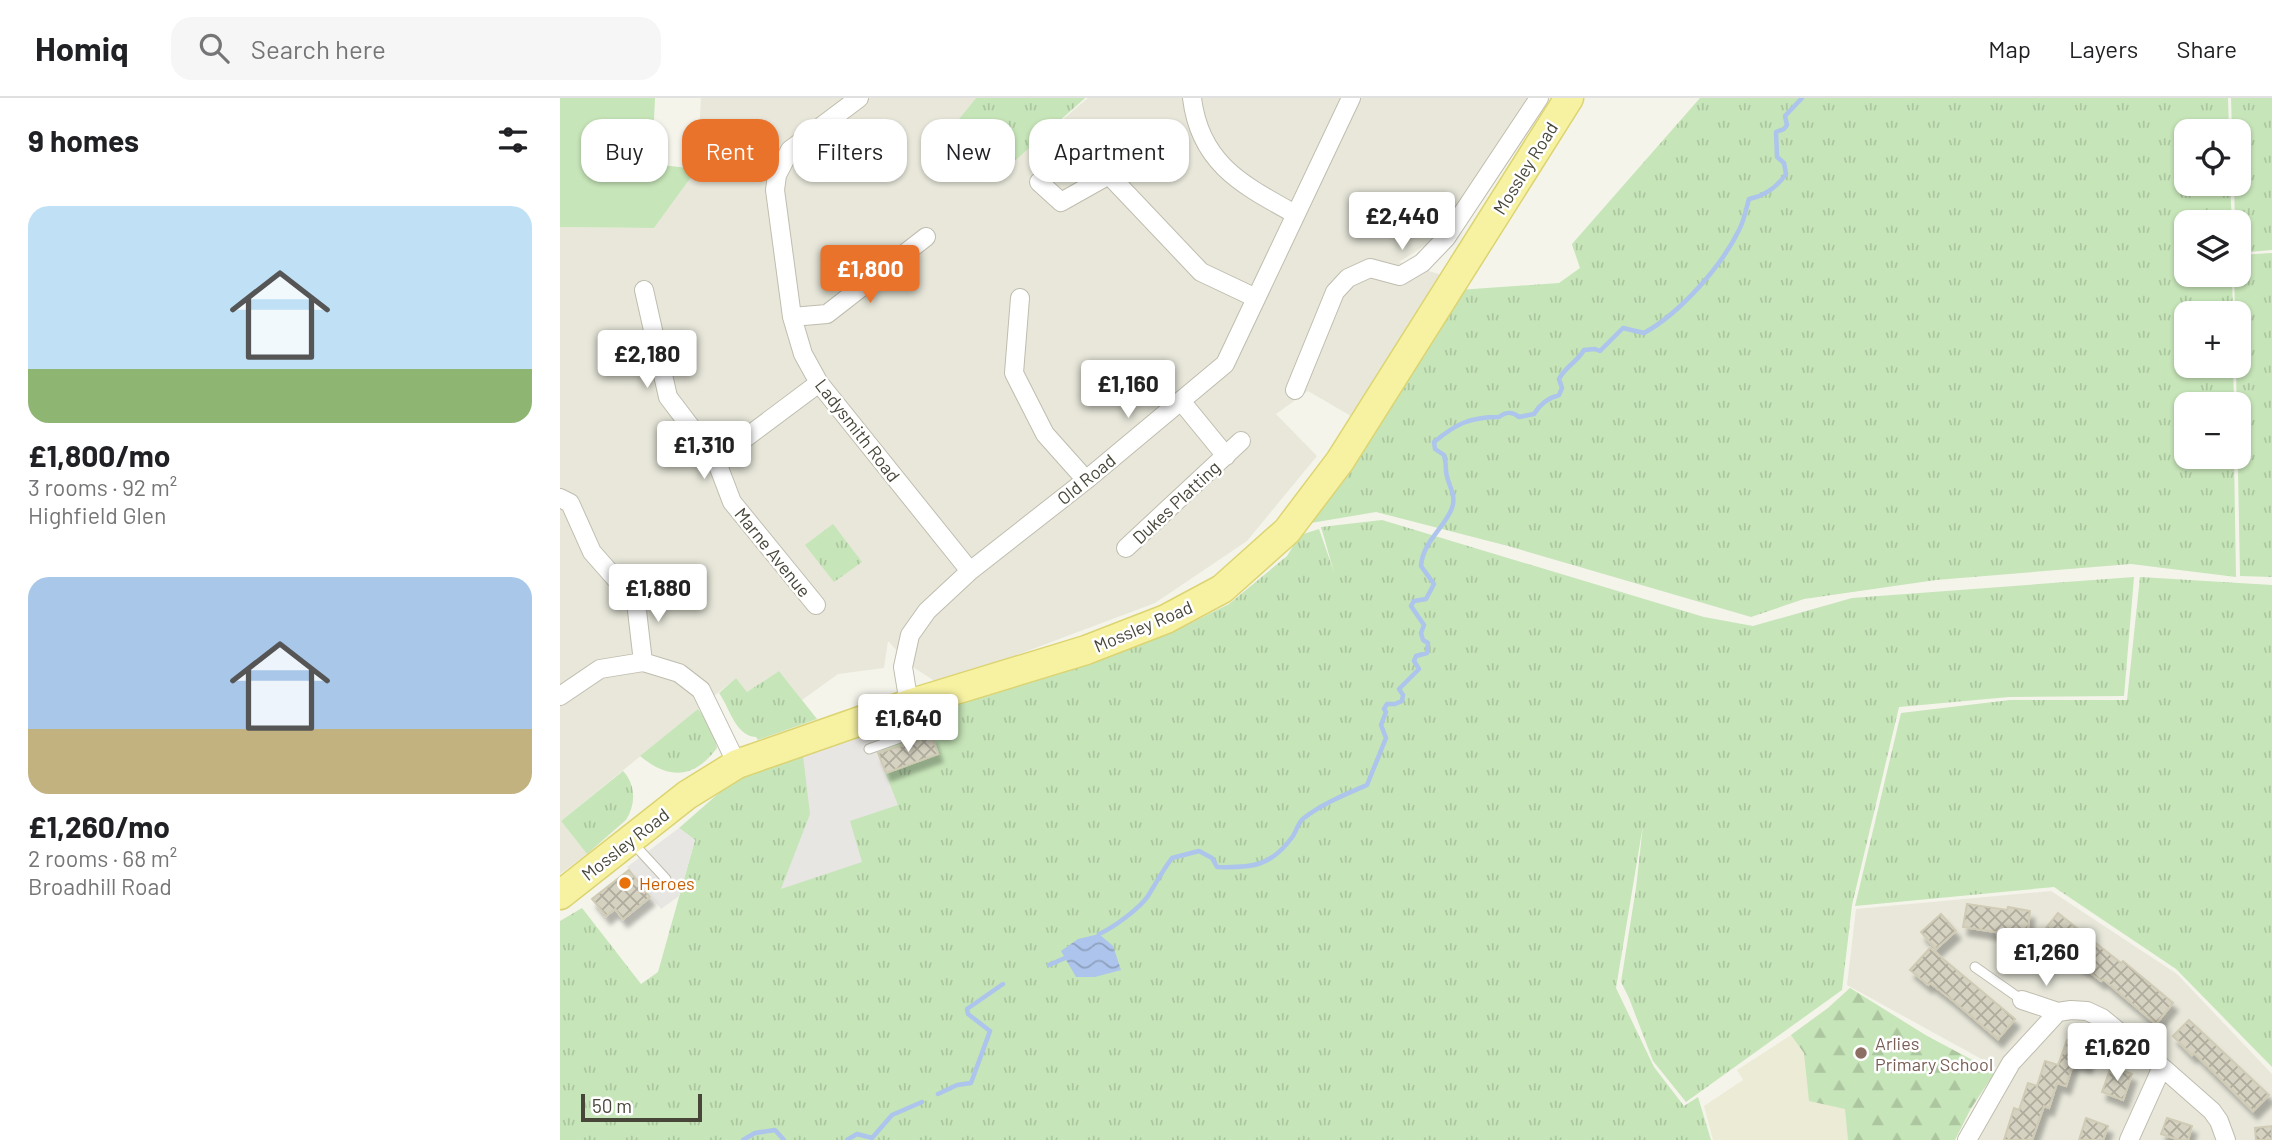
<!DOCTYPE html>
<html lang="en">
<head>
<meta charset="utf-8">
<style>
  body { margin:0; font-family:Barlow,sans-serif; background:#f6f6f6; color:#202124; height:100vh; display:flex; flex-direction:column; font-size:26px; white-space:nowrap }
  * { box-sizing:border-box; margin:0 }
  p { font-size:23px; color:#757577 }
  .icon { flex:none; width:38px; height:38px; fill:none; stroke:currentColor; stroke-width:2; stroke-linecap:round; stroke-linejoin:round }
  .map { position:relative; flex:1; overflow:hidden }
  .sheet { display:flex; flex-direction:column; background:#fff; width:560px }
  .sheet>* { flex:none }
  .top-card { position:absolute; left:21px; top:21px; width:665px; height:63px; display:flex; gap:14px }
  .buttons { position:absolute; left:1614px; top:21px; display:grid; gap:14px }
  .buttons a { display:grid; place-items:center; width:77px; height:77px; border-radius:14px; background:#fff; box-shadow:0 2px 5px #0004; font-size:35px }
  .scale { position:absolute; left:21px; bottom:18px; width:121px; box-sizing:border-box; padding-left:7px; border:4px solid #484639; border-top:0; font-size:19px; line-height:24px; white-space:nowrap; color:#484639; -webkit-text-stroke:5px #fff; paint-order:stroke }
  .price { position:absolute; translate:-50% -60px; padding:0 16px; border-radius:7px; background:#fff; color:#222; font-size:23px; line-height:46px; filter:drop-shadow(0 2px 4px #0008) }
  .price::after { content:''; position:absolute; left:50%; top:42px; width:21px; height:16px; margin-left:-10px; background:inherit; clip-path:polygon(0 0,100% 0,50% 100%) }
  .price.active { background:#ea732c; color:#fff }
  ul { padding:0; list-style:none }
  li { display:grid; align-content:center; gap:14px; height:371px; padding:0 28px }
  li span { display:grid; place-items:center; height:217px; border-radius:21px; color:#555 }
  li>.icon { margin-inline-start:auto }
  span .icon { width:126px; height:126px; fill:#fffc; stroke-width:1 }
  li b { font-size:30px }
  h2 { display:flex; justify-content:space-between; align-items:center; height:84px; padding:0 28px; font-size:30px }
  .tag { padding:0 24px; border-radius:21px; background:#fff; box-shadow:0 2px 5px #0004; font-size:24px; line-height:63px }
  .tag.active { background:#ea732c; color:#fff }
  header { display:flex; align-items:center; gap:42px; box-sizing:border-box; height:98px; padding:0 35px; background:#fff; border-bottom:2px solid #e0e0e0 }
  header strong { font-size:33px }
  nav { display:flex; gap:38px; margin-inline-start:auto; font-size:24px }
  .search { width:490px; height:63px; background:#f6f6f6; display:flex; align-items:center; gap:18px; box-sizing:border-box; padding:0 24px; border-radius:21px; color:#757577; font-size:26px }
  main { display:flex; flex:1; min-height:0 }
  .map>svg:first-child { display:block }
  .residential { fill:#e8e7da }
  .education { fill:#ecebd6 }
  .grass { fill:url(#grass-tufts) }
  .forest { fill:url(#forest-firs) }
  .pitch { fill:#c6e5b8 }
  .parking { fill:#e7e6e2 }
  .water { fill:url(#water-waves) }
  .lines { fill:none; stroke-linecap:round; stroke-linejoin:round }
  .stream { stroke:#adc4ec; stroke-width:4.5 }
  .building { fill:url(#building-cross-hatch); stroke:#d0cbb5; stroke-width:2; filter:url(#shadow) }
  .lane-casing { stroke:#bfbdae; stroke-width:11 }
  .street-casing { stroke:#bfbdae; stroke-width:20 }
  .primary-casing { stroke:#dcd472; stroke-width:31 }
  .lane { stroke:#fff; stroke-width:9 }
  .street { stroke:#fff; stroke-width:18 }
  .primary { stroke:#f7f2a2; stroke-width:28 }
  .food-dot { fill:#e8710a; stroke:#fff; stroke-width:2.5 }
  .education-dot { fill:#8d6e63; stroke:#fff; stroke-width:2.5 }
  .labels { text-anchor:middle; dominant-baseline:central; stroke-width:5; stroke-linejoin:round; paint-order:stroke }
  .street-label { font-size:18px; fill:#484639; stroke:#fff }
  .food-label { font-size:18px; fill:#c56008; stroke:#fff; text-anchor:start }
  .education-label { font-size:18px; fill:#785e54; stroke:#fff; text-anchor:start }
</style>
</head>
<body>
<header>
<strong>Homiq</strong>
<div class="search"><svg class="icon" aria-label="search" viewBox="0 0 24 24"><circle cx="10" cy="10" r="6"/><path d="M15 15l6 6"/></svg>Search here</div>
<nav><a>Map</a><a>Layers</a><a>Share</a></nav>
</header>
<main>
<section class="sheet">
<h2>9 homes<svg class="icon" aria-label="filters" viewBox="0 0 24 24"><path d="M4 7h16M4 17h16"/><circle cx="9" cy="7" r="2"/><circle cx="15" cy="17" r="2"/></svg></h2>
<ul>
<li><span style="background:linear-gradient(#bfe0f5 75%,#8fb573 0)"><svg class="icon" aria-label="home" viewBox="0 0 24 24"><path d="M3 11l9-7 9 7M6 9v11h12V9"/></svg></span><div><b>£1,800/mo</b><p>3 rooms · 92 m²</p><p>Highfield Glen</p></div></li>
<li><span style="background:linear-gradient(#a9c7e8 70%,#c2b280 0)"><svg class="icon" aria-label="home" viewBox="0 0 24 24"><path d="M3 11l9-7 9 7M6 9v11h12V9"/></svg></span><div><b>£1,260/mo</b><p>2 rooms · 68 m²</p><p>Broadhill Road</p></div></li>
</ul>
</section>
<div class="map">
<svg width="1712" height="1042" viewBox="0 0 1712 1042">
  <defs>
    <pattern id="grass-tufts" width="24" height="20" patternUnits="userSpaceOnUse" patternTransform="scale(1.75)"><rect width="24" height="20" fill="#c6e5b8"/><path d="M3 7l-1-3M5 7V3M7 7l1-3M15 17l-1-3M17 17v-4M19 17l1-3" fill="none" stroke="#acc69f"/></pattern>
    <pattern id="forest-firs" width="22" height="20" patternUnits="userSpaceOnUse" patternTransform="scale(1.75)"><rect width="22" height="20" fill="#c6e5b8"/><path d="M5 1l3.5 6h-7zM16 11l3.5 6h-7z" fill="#acc69f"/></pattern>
    <pattern id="water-waves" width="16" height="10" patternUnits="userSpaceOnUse" patternTransform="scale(1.75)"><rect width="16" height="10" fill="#adc4ec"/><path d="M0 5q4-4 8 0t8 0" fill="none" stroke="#8fa1c0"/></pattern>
    <pattern id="building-cross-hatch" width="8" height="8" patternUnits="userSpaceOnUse" patternTransform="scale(1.75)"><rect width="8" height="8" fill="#d5d2c1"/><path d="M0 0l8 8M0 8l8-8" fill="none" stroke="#afac9e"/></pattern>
    <filter id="shadow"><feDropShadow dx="4.5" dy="8" stdDeviation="2" flood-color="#0004"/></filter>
  </defs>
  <rect width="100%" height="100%" fill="#f4f4eb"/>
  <!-- residential -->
  <path class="residential" d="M141,0H416L399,21L449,67L528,0H973L872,143L839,164L882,177L791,318L748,293L716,316L757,358L687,443L595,505L379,586L350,567L328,543L324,570L278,576L242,602L219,573L187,594L176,580L1,723L27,756L0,776V129L94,130L137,71Z
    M1491,793L1617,876L1712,976V1042H1407L1436,969L1287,887L1296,811Z"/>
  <!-- education -->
  <path class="education" d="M1290,890L1367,938L1435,974L1410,1012L1395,1042H1153L1144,1008L1183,982L1177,972L1231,937L1268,910Z"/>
  <!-- grass -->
  <path class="grass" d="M416,0H525L449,68L399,21Z
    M1140,0H1668L1669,33H1626V86H1670L1672,124H1626V177H1672L1673,215H1626V268H1673L1674,306H1626V359H1674L1676,479L1571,466L1376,482L1244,501L1191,519L948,448L816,414L745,426L898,192L999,185L1020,170L1012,146Z
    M1671,0H1712V152L1678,155V124H1675L1674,86H1678V33H1672Z
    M1712,155V479L1680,478L1676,268H1678V215H1675L1674,177H1678V157Z
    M822,422L1144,519L1193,528L1292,500L1574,479L1564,598L1449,599L1339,609L1292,807L1282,892L1126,1004L1093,963L1069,900L1061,884L1076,790L1083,727L1056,890L1094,969L1124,1008L1138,999L1151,1042H0V823L22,810L81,886L98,874L135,742L119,730L175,681L396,602L611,535L669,506L727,458L740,437L759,431L774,474L761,429Z
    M273,426L302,464L274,484L245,447Z
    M1580,479L1712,487V969L1616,871L1494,789L1295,808L1341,615L1450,602H1567Z
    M219,573L257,621L198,642L196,639C175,638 170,610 159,595L176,580L187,594Z
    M138,611L153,630L157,650C134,681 109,682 80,658Z
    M63,673C76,687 76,706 66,722L27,756L1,723Z"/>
  <!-- forest -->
  <path class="forest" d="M1290,890L1367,938L1435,974L1410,1012L1395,1042H1288L1285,1011L1249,1003L1244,955L1231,937L1268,910Z"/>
  <!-- pitch -->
  <path class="pitch" d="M0,0H95L92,66L137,71L94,130L0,129Z"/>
  <!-- parking -->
  <path class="parking" d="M314,631L323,654L318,656L338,707L290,723L302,764L221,791L250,716L243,658Z
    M119,730L135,742L119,798L101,811L67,769Z"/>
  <!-- water -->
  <path class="water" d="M539,836L553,848L561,872L535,879H516L501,853L518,841Z"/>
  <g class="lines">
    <!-- stream -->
    <path class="stream" d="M539,836C553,830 580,810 588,798C596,785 603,772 612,760L639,753L652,760L657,769C691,770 711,769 733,738C737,732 738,724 744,720C762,706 786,696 807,687L826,640L821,627L826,614L824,611L827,606H835L842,603L843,597L839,591L859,571L854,563L856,558L867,555L868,545L863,542L861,535L864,527L851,508L854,503L866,501L874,486L861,468C863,443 884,431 892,410C897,396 887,386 886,373C886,367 886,364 884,357L875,351L874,344C896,326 909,319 939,319C946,314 952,313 959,319L974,316C980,306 988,300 999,297L1002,290L999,281C1005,269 1017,264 1024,252L1035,251L1040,253L1063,230L1084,235C1120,215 1161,169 1179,132C1184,123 1186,111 1189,101C1204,98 1217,89 1226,76L1224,65L1217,59L1216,34L1224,31L1227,27L1225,18L1242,0
      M489,867L505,860
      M378,996L397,987L411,985L430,933L408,916L407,911L443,886
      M183,1042L195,1035L215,1032L224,1042
      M287,1042L297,1036L312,1040L332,1017L362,1004"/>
  </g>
  <!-- building -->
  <path class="building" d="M372,638L378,656L326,675L318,655Z
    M69,772L90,799L63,821L55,811L46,818L32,801Z
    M1407,806L1447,812L1448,809L1470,813L1467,839L1403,829Z
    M1498,815L1561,865L1563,863L1613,905L1596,926L1543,881L1541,883L1481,836Z
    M1381,816L1396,833L1376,851L1361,834Z
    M1370,850L1455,921L1438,941L1391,901L1370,885L1368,887L1350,872Z
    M1629,922L1709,997L1693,1013L1634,955L1632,957L1613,938Z
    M1507,942L1532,951L1527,967L1514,963L1506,988L1497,985L1489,1010L1484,1008L1472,1042H1444L1454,1010L1459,1012L1468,985L1477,988L1485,963L1498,967Z
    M1551,969L1572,976L1563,1002L1542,994Z
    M1526,1020L1548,1028L1543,1042H1519Z
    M1607,1020L1632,1028L1628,1042H1620L1601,1036Z
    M1712,1028V1042H1696L1695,1030Z"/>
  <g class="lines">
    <defs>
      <path id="lane" d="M309,651L382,625L383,616L377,600
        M71,743L106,781
        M1415,869L1462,902"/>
      <path id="street" d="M299,0L230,52L217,77L215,92L232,219L243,256L259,285L410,473
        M632,0C640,66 683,87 735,116
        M479,84L501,104L549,77L641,174L696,200
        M84,192L108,299L156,362
        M460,200L454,275L485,336L526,382
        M232,219L267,216L366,139
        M735,292L775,194L788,180L810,170L840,178L862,165L886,140L979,0
        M621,303L666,358
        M0,400L10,405L32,454L76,504L83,564L119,575L141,592L177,666
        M566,450L681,343
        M256,507L172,404L156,362L259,285
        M0,598L40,571L83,564
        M349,606L343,569L350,537L367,513L410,473L526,382L665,266L791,0
        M1462,902L1498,914
        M1407,1042L1451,965L1498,914L1511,912L1527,913L1542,920L1602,969L1652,1013L1659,1023L1666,1042
        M1569,1042L1602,969"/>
      <path id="primary" d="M0,797L127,697L177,666L349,606L526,552L606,521L662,491L727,433L780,363L1009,0"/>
    </defs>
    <!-- lane casing -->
    <use href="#lane" class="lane-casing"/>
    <!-- street casing -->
    <use href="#street" class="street-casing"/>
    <!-- primary casing -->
    <use href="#primary" class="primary-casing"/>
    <!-- lane -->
    <use href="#lane" class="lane"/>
    <!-- street -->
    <use href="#street" class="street"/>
    <!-- primary -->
    <use href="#primary" class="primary"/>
  </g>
  <!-- markers -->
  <circle class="food-dot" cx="65" cy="785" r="7"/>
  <circle class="education-dot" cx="1301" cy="955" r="7"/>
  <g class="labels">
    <!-- street labels -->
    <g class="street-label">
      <text transform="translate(965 70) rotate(-58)">Mossley Road</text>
      <text transform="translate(298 332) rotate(52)">Ladysmith Road</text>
      <text transform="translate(526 381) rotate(-39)">Old Road</text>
      <text transform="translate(616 404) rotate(-43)">Dukes Platting</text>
      <text transform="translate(213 454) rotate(51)">Marne Avenue</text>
      <text transform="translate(583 528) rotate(-23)">Mossley Road</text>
      <text transform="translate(65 746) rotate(-38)">Mossley Road</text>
    </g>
    <!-- food labels -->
    <g class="food-label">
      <text x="79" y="785">Heroes</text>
    </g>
    <!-- education labels -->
    <g class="education-label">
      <text x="1315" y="945">Arlies<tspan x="1315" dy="21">Primary School</tspan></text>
    </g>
  </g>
</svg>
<div class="buttons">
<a><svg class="icon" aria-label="locate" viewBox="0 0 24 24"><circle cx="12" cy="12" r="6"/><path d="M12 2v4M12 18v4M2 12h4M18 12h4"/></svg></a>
<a><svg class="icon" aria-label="layers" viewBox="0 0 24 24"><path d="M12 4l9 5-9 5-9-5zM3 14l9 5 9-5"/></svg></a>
<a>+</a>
<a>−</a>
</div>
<div class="scale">50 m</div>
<b class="price" style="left:842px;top:154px">£2,440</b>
<b class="price active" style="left:310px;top:207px">£1,800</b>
<b class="price" style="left:87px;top:292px">£2,180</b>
<b class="price" style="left:568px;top:322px">£1,160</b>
<b class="price" style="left:144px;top:383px">£1,310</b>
<b class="price" style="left:98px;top:526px">£1,880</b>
<b class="price" style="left:348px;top:656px">£1,640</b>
<b class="price" style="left:1486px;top:890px">£1,260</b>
<b class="price" style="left:1557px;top:985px">£1,620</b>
<div class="top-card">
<a class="tag">Buy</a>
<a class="tag active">Rent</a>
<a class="tag">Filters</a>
<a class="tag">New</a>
<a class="tag">Apartment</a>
</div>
</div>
</main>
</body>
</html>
